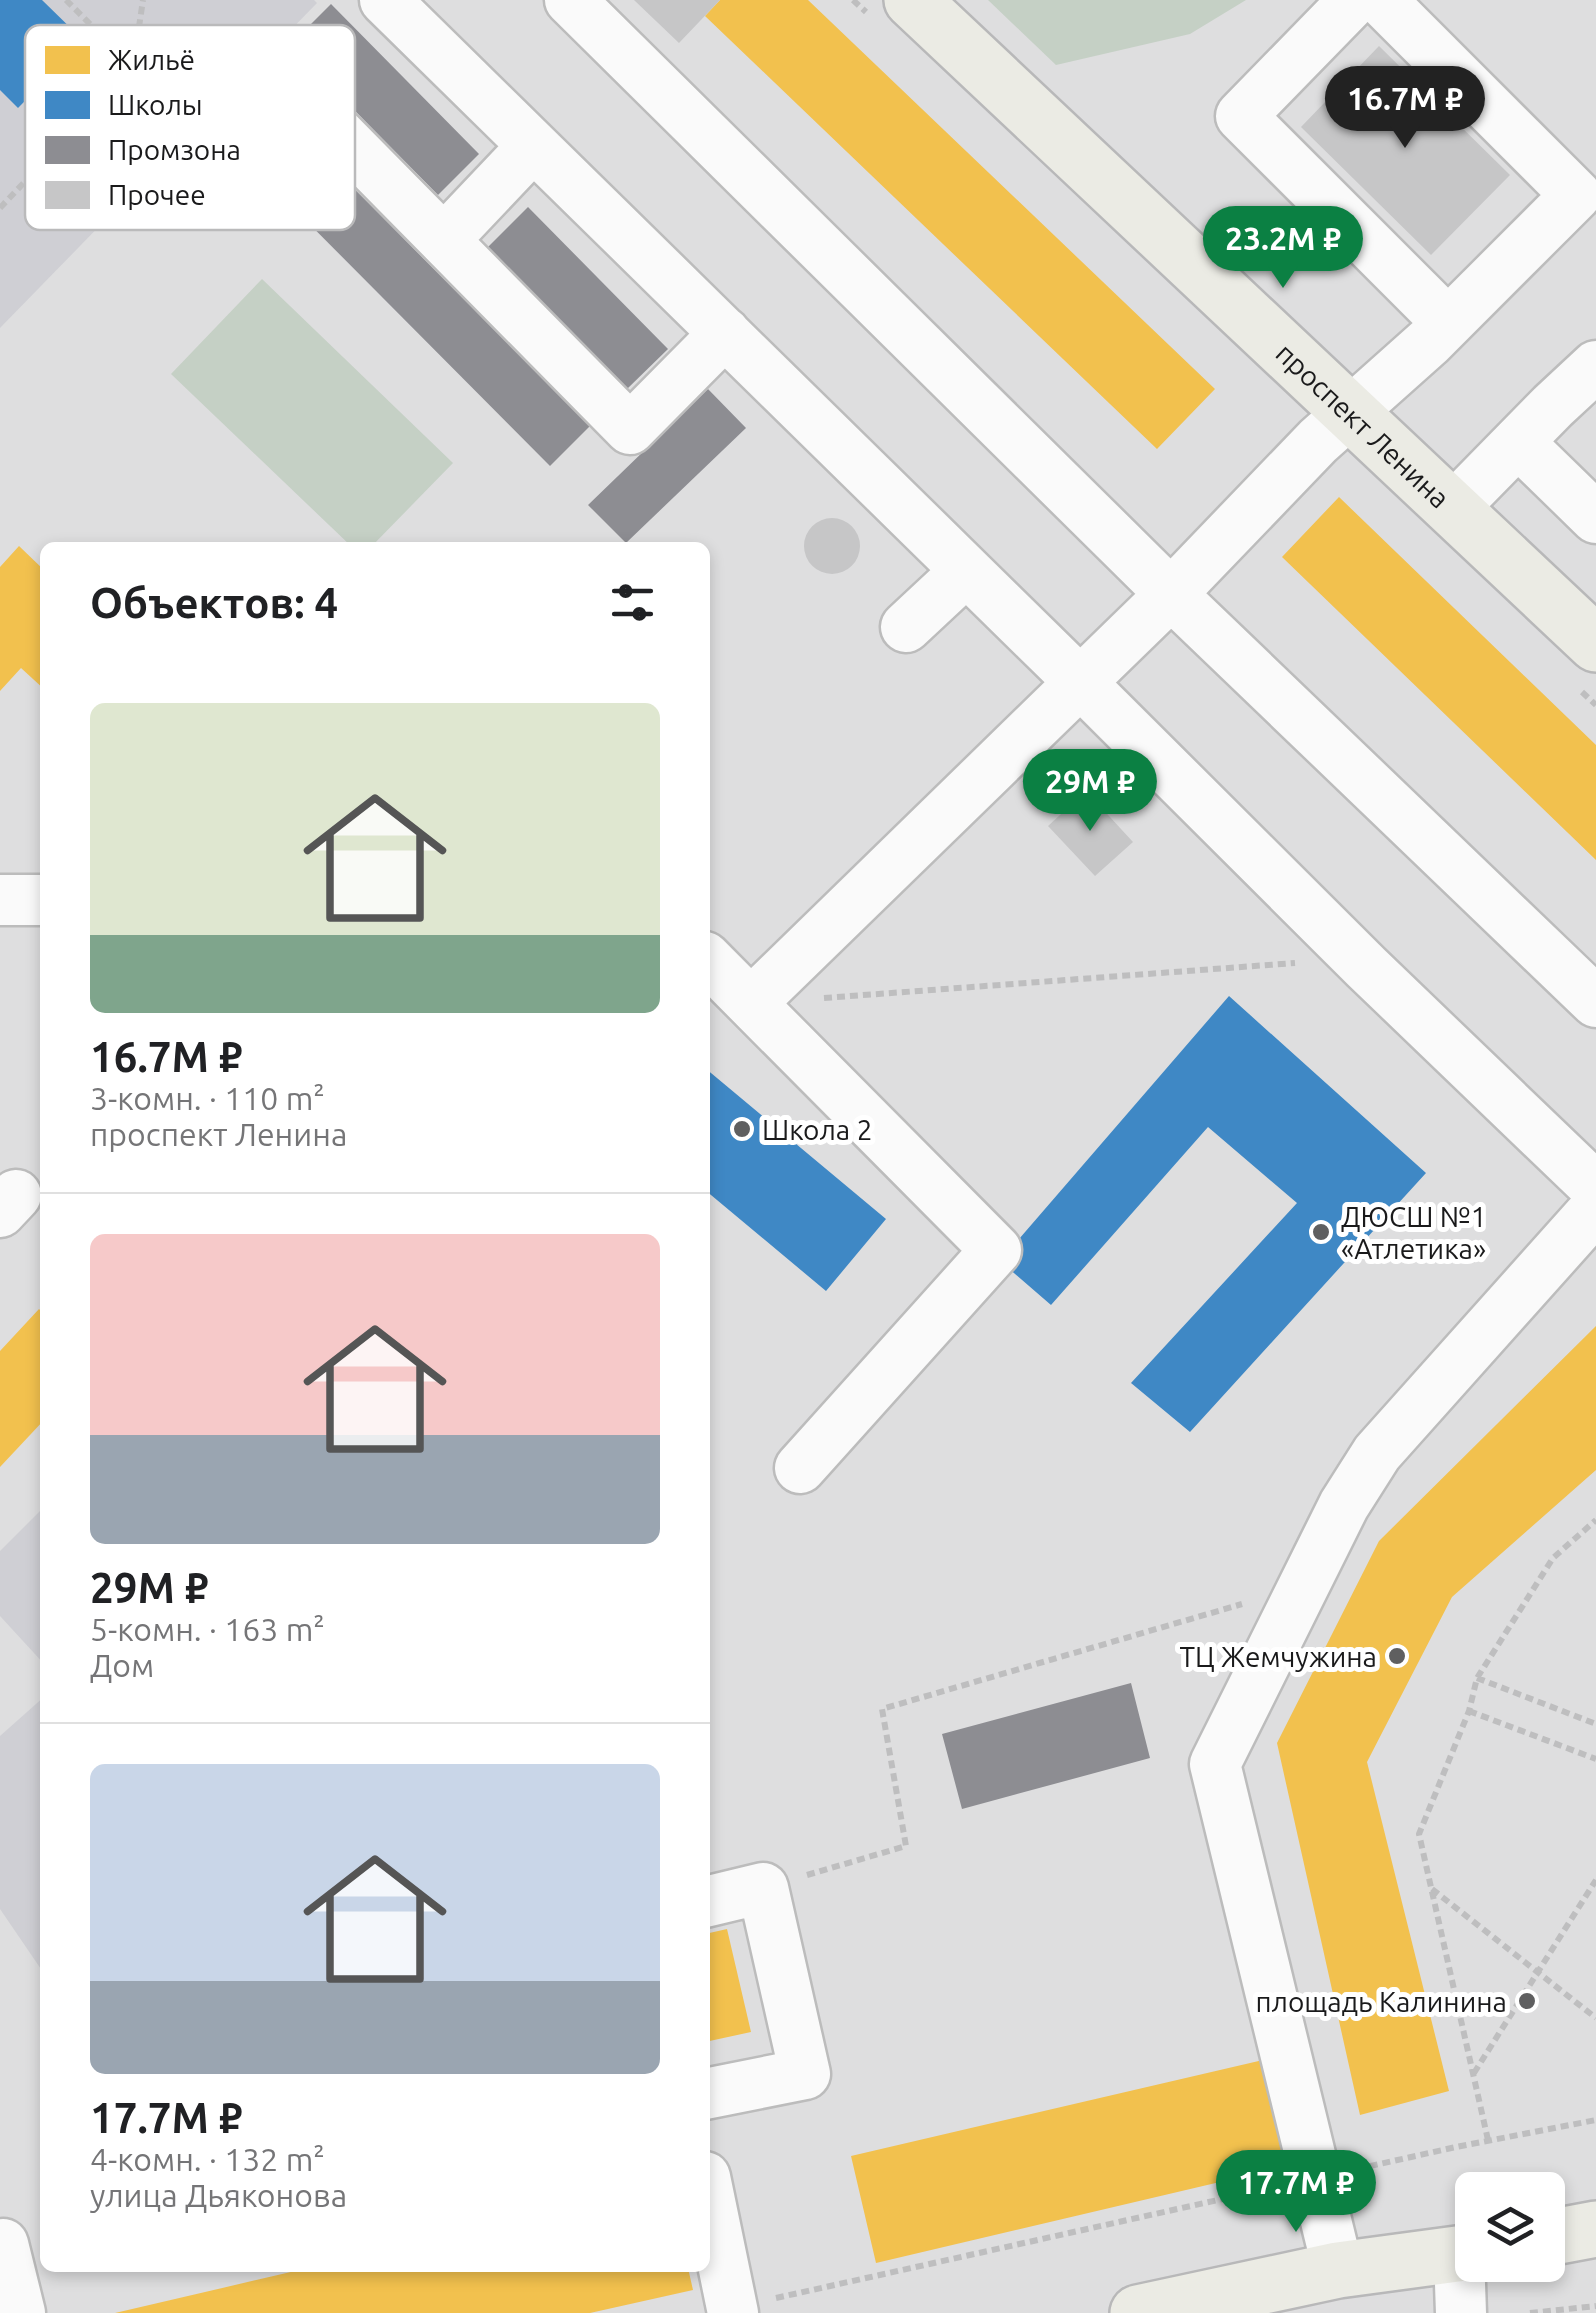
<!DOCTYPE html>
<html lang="ru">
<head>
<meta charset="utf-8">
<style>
  body { margin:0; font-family:Ubuntu,sans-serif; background:#f2f2f2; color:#202124; height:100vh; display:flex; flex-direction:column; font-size:38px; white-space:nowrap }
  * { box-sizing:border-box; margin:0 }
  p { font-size:32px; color:#757577 }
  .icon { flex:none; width:55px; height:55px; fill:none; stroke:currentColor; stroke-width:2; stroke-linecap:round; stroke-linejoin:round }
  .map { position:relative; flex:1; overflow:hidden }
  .drawer { position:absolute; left:40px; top:542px; width:670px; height:1730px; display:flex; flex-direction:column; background:#fff; border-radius:15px; box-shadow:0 5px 15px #0003 }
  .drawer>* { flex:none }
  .buttons { position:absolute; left:1455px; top:2172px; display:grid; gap:20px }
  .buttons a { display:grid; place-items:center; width:110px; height:110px; border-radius:15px; background:#fff; box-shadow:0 5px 15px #0003; font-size:50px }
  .price { position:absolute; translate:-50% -85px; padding:0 22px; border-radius:35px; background:#0b8043; color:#fff; font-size:32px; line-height:65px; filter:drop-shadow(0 2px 5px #0008) }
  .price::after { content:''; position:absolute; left:50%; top:60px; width:30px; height:22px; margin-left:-15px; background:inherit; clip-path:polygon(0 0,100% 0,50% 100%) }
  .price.on { background:#222; color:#fff }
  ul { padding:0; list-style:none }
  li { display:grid; align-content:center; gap:20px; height:530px; padding:0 50px }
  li+li { border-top:2px solid #e0e0e0 }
  li span { display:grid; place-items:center; height:310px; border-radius:15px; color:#555 }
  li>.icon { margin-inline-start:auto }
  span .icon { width:180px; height:180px; fill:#fffc; stroke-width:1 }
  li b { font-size:42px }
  h2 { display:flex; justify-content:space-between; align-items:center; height:120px; padding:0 50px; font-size:42px }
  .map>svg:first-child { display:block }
  .built { fill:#cfcfd4 }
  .green { fill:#c5d0c5 }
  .homes { fill:#f2c14e }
  .schools { fill:#3f88c5 }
  .industry { fill:#8d8d92 }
  .building { fill:#c6c6c7 }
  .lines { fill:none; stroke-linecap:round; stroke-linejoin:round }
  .minor-casing { stroke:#bcbcbc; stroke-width:55 }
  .major-casing { stroke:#b8b8b9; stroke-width:60 }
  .path { stroke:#bebebf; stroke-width:6; stroke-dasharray:8 5; stroke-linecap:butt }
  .minor { stroke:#fafafa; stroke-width:50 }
  .major { stroke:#ebebe4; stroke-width:55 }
  .poi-dot { fill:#5f5f60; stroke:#fff; stroke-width:4 }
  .labels { text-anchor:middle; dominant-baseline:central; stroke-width:10; stroke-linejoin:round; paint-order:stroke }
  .street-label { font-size:28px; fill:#1a1a1b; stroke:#fff }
  .poi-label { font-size:28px; fill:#1a1a1b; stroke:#fff; text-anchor:start }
  .key { fill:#fff; stroke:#bababb; stroke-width:2.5 }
  .key-label { font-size:28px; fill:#1a1a1b }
</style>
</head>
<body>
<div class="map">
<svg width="1596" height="2313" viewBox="0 0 1596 2313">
  <rect width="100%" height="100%" fill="#dededf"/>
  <!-- built -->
  <path class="built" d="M0,0H314L317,3L0,328Z
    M45,1506V1665L0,1616V1551Z
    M45,1696V1975L0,1909V1736Z"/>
  <!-- green -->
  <path class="green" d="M988,0H1246L1190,34L1056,65Z
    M262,279L453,463L371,547H352L171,374Z"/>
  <!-- homes -->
  <path class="homes" d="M720,0H808L1215,389L1157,449L705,16Z
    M1339,497L1596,745V860L1282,557Z
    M19,546L45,571V690L21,668L0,691V567Z
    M39,1309L45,1315V1419L0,1467V1351Z
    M1596,1326V1470L1452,1597L1367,1762L1449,2091L1360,2115L1277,1743L1379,1541Z
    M727,1929L751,2032L705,2042V1934Z
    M1263,2060L1288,2166L876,2263L851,2156Z
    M308,2268H688L693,2290L590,2313H115Z"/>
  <!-- schools -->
  <path class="schools" d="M0,0H42L84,41L18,108L0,90Z
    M1229,996L1426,1173L1190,1432L1131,1383L1297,1203L1208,1127L1051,1305L1000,1261Z
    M705,1068L886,1219L826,1291L705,1190Z"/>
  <!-- industry -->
  <path class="industry" d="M331,4L479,154L438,195L290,45Z
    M253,87L590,426L550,466L213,127Z
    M528,207L668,349L627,389L488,247Z
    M708,389L746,428L626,543L588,505Z
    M1131,1683L1150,1758L962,1809L942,1734Z"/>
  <!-- building -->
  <path class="building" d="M634,0H720L679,43Z
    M1379,46L1510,175L1431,255L1301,127Z
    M804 546a28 28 0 1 1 56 0a28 28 0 1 1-56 0Z
    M1086,791L1133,842L1095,876L1048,826Z"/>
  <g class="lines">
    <defs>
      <path id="minor" d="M385,0L1080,682L1366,967L1596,1188
        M570,0L1171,594L1596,1002
        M1354,0L1241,116L1448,323
        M278,72L630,429L725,333
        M444,240L533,146
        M1518,442L1596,518
        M1452,509L1553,406L1596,366
        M906,627L966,571
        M0,900H45
        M705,957L996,1250L800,1468
        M751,1003L1171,594L1318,441L1429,342L1576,195L1381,0
        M0,1212L16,1195
        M705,1902L763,1888L805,2074L705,2094
        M705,2177L733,2313
        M3,2244L20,2313
        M1459,2255L1461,2313
        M1338,2270L1215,1764L1344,1505L1377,1453L1596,1208"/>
      <g id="major">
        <path id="s1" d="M912,0L1596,644"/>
        <path d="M1548,2238L1596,2229"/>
        <path d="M1138,2313L1338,2270L1472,2252"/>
      </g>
    </defs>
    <!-- minor casing -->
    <use href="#minor" class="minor-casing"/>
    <!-- major casing -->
    <use href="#major" class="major-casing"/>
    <!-- path -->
    <path class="path" d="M66,0L132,66
      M853,0L866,12
      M0,208L133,67L143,0
      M1582,692L1596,705
      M824,998L1295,963
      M1477,1678L1596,1724
      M1469,1711L1596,1759
      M807,1875L906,1846L882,1709L1242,1604
      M1432,1889L1596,2018
      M1474,2073L1596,1880
      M1488,2140L1419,1834L1469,1711L1477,1678L1553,1558L1596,1520
      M1357,2169L1456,2147L1596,2120
      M776,2298L1272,2188
      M1530,2313L1596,2306"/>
    <!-- minor -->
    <use href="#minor" class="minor"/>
    <!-- major -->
    <use href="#major" class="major"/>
  </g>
  <!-- markers -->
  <g class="poi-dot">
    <circle cx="742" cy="1129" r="10"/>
    <circle cx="1321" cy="1232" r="10"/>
    <circle cx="1397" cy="1656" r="10"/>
    <circle cx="1527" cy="2001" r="10"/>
  </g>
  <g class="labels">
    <!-- street labels -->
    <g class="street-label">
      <text stroke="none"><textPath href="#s1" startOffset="620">проспект Ленина</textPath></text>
    </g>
    <!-- poi labels -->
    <g class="poi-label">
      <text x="762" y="1129">Школа 2</text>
      <text x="1341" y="1216">ДЮСШ №1<tspan x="1341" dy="32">«Атлетика»</tspan></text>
      <text x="1377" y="1656" text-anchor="end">ТЦ Жемчужина</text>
      <text x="1507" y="2001" text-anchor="end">площадь Калинина</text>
    </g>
  </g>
  <!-- legend -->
  <rect x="25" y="25" width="330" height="205" rx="15" class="key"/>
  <rect x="45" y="46" width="45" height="28" fill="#f2c14e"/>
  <rect x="45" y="91" width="45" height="28" fill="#3f88c5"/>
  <rect x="45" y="136" width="45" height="28" fill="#8d8d92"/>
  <rect x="45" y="181" width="45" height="28" fill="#c6c6c7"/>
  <g class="key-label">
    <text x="108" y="70">Жильё</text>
    <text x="108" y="115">Школы</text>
    <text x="108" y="160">Промзона</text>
    <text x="108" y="205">Прочее</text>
  </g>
</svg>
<div class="buttons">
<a><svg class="icon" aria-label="layers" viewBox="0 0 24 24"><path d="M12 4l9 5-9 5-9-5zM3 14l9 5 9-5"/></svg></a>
</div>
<b class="price on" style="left:1405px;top:151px">16.7M ₽</b>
<b class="price" style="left:1283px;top:291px">23.2M ₽</b>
<b class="price" style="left:1090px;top:834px">29M ₽</b>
<b class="price" style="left:1296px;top:2235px">17.7M ₽</b>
<section class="drawer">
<h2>Объектов: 4<svg class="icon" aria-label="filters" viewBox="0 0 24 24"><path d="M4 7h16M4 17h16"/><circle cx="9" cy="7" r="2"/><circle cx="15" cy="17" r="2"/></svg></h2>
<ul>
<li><span style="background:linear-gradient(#dfe7d0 75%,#7fa58c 0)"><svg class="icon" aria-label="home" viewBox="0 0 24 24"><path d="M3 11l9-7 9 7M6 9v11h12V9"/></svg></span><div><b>16.7M ₽</b><p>3-комн. · 110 m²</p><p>проспект Ленина</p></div></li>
<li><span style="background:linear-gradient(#f6c9c9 65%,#9aa5b1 0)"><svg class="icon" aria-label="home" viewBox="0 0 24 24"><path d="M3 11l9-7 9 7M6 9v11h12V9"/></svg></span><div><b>29M ₽</b><p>5-комн. · 163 m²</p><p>Дом</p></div></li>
<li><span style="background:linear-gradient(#c9d6e8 70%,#9aa5b1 0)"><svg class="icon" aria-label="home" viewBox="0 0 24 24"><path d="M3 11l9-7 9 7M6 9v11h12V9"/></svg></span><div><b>17.7M ₽</b><p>4-комн. · 132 m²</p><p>улица Дьяконова</p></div></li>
</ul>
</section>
</div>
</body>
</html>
